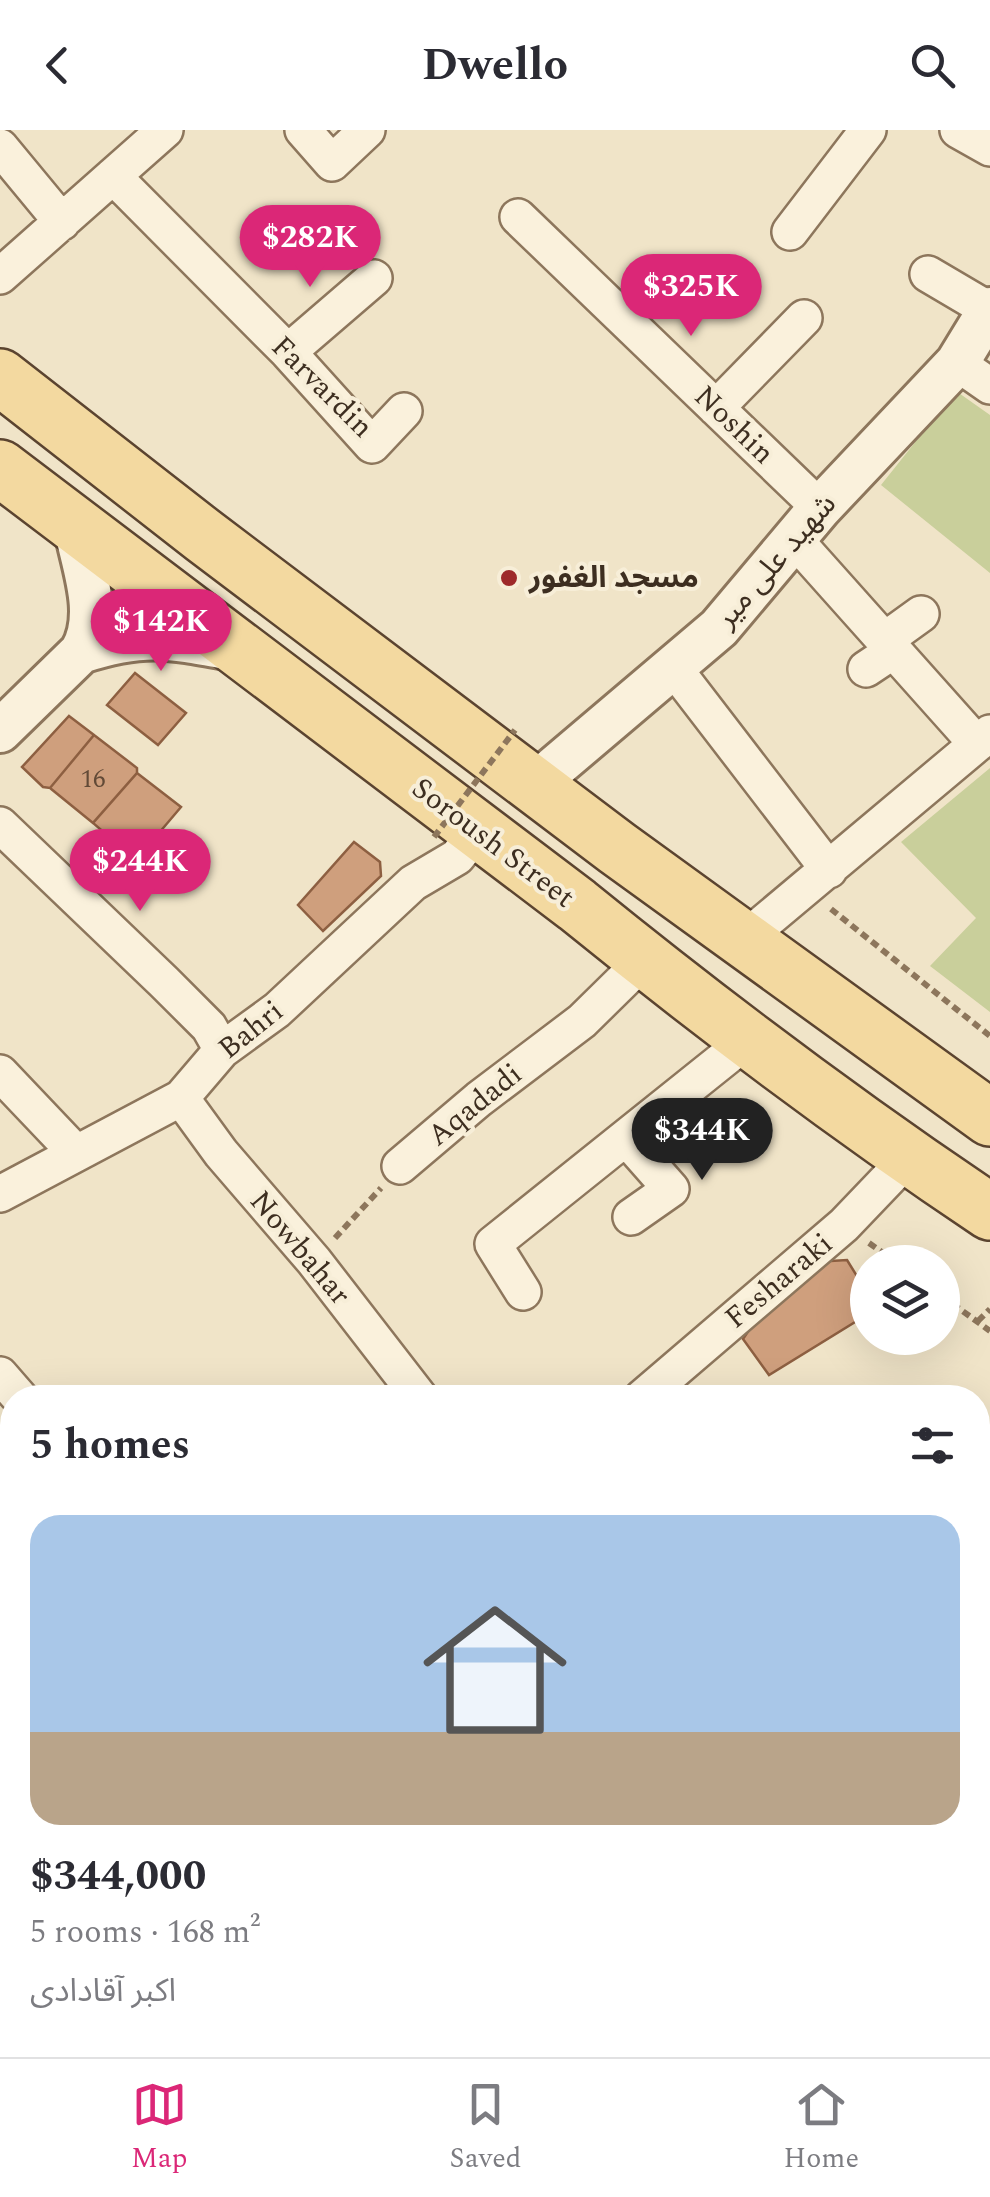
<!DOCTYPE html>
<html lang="en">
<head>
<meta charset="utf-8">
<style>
  body { margin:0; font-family:Spectral,"Noto Sans Arabic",serif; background:#f2f2f3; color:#2b2b33; height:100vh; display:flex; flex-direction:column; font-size:38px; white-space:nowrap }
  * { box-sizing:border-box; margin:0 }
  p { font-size:32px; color:#7c7c81 }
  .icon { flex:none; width:55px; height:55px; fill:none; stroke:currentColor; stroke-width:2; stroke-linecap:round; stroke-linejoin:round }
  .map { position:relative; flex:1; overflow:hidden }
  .panel { position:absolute; left:0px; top:1255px; width:990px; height:672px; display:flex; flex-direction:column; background:#fff; border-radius:40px 40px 0 0; box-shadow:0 10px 40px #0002 }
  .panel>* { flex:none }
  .tools { position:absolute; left:850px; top:1115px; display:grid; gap:20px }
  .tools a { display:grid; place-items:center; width:110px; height:110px; border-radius:50%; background:#fff; box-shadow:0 10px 40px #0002; font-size:50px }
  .price { position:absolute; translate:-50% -85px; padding:0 22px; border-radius:35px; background:#db2777; color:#fff; font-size:32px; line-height:65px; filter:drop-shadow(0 2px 5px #0008) }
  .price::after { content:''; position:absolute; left:50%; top:60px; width:30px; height:22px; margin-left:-15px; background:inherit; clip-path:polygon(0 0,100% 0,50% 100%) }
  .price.selected { background:#222; color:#fff }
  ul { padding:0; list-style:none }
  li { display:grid; align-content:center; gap:20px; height:530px; padding:0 30px }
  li+li { border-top:2px solid #e1e1e2 }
  li span { display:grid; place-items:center; height:310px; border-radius:30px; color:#555 }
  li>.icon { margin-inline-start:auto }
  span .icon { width:180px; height:180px; fill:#fffc; stroke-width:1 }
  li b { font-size:42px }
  h2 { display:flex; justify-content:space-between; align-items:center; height:120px; padding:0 30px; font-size:42px }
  header { display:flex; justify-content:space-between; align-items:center; height:130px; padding:0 30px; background:#fff; font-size:45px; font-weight:700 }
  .tab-bar { display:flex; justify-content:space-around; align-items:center; height:140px; border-top:2px solid #e1e1e2; background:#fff; font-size:28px; color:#7c7c81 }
  .tab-bar a { display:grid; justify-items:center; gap:5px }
  .tab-bar .selected { color:#db2777 }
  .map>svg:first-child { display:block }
  .green { fill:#c9cf9b }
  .building { fill:#cf9f7d; stroke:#8d5f41; stroke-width:2.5 }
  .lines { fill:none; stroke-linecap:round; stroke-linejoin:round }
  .minor-casing { stroke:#8d765c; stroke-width:40 }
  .tertiary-casing { stroke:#8d765c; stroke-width:48 }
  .primary-casing { stroke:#5b4430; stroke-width:60 }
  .path { stroke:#8d765c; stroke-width:6; stroke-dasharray:8 5; stroke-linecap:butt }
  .minor { stroke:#faf1dc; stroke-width:35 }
  .tertiary { stroke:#faf1dc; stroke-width:42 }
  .primary { stroke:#f3d9a0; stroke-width:55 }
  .path-bridge { stroke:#8d765c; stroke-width:6; stroke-dasharray:8 5; stroke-linecap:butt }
  .poi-dot { fill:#9e2a2b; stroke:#f7eed8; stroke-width:4 }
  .labels { text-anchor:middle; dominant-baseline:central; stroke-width:8; stroke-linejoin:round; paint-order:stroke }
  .number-label { font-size:25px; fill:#624a37 }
  .street-label { font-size:30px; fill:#3d2e20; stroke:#f7eed8 }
  .poi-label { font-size:30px; font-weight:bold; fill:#3d2e20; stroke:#f7eed8; text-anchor:start }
</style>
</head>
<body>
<header><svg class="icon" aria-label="back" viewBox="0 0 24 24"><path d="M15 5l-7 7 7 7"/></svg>Dwello<svg class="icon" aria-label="search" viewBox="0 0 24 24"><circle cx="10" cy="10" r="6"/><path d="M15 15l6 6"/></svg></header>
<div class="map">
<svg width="990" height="1927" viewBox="0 0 990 1927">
  <rect width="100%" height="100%" fill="#f0e4c8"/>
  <!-- green -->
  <path class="green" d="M956,261L990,285V443L881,355Z
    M990,638V882L930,836L976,788L901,712Z"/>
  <!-- building -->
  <path class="building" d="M135,543L186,583L158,615L107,575Z
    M69,586L94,605L50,658L43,657L22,637Z
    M94,605L137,638V643L93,693L50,658Z
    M137,643L181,677L136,730L93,693Z
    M354,712L380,732L381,746L323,801L298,775Z
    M847,1130L868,1164V1184L769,1245L743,1209L759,1185L814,1132Z"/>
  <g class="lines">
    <defs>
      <path id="minor" d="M303,0L332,33L367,0
        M958,0L990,18
        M0,17L62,92
        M113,46L288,222L372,315L404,281
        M518,87L820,378
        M790,102L868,0
        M928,144L989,180
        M0,146L165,0
        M288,222L374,148
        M957,233L990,256
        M716,278L804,188
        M794,409L977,614
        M885,510L921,484
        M673,537L829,740
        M866,539L893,521
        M0,695L164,852L209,897L222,920
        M742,811L990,603
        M0,943L76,1023
        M181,968L221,1023L314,1131L420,1268
        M626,1008L671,1059L631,1087
        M400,1036L479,969L582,891L644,830
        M0,1064L181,968L222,920L277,880L413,753L457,727L478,701
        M523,1162L493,1114L750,908
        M0,1245L20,1268
        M642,1268L844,1095L909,1027
        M12,1420L1,1431L12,1444
        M978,1429L990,1423
        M0,1679L12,1666
        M978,1680L990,1676
        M978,1877L990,1874
        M646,1915V1927
        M858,1915L859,1927
        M457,1927L481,1915"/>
      <path id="tertiary" d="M81,522C146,501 172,508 237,520
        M0,601L81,522C103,485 83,437 75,396
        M534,655L719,498L820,378L957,233L990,179"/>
      <path id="primary" d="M0,247L204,406L617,718L990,988
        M0,338L577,775C710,883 848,987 990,1082"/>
    </defs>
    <!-- minor casing -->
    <use href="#minor" class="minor-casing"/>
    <!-- tertiary casing -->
    <use href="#tertiary" class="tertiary-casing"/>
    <!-- primary casing -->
    <use href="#primary" class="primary-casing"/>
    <!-- path -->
    <path class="path" d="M831,779L990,906
      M335,1108L381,1058
      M869,1113L896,1132
      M942,1166L990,1201
      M978,1191L990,1179"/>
    <!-- minor -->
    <use href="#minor" class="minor"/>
    <!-- tertiary -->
    <use href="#tertiary" class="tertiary"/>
    <!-- primary -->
    <use href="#primary" class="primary"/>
    <!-- path-bridge -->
    <path class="path-bridge" d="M434,707L515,600"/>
  </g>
  <!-- markers -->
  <circle class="poi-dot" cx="509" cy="448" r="10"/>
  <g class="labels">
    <!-- number labels -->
    <g class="number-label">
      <text x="93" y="650">16</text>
    </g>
    <!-- street labels -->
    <g class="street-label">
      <text transform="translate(322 257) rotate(45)">Farvardin</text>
      <text transform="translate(734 295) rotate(44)">Noshin</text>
      <text transform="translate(776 431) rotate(-49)">شهید علی میر</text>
      <text transform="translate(493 713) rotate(37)">Soroush Street</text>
      <text transform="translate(251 900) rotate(-39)">Bahri</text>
      <text transform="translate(475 975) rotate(-39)">Aqadadi</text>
      <text transform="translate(300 1118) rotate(50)">Nowbahar</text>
      <text transform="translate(779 1151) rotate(-40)">Fesharaki</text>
    </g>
    <!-- poi labels -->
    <g class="poi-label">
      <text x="529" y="448">مسجد الغفور</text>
    </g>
  </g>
</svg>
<div class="tools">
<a><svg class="icon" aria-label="layers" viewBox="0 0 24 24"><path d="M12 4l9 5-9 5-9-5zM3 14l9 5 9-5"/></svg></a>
</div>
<b class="price" style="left:310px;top:160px">$282K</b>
<b class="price" style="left:691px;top:209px">$325K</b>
<b class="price" style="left:161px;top:544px">$142K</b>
<b class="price" style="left:140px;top:784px">$244K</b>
<b class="price selected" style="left:702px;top:1053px">$344K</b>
<section class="panel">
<h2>5 homes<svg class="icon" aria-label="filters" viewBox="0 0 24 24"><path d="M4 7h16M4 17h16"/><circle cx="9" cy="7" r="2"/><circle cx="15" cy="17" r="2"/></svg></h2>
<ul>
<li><span style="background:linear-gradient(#a9c7e8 70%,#b9a48a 0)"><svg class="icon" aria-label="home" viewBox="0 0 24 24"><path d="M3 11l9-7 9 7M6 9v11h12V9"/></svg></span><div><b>$344,000</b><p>5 rooms · 168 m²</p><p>اکبر آقادادی</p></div></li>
</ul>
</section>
</div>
<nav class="tab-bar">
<a class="selected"><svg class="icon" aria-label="map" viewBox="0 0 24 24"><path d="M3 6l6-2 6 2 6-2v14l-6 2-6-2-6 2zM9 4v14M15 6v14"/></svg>Map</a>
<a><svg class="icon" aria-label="saved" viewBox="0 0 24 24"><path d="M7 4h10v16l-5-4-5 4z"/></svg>Saved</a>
<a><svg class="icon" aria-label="home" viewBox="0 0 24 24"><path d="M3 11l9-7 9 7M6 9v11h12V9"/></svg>Home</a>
</nav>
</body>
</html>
